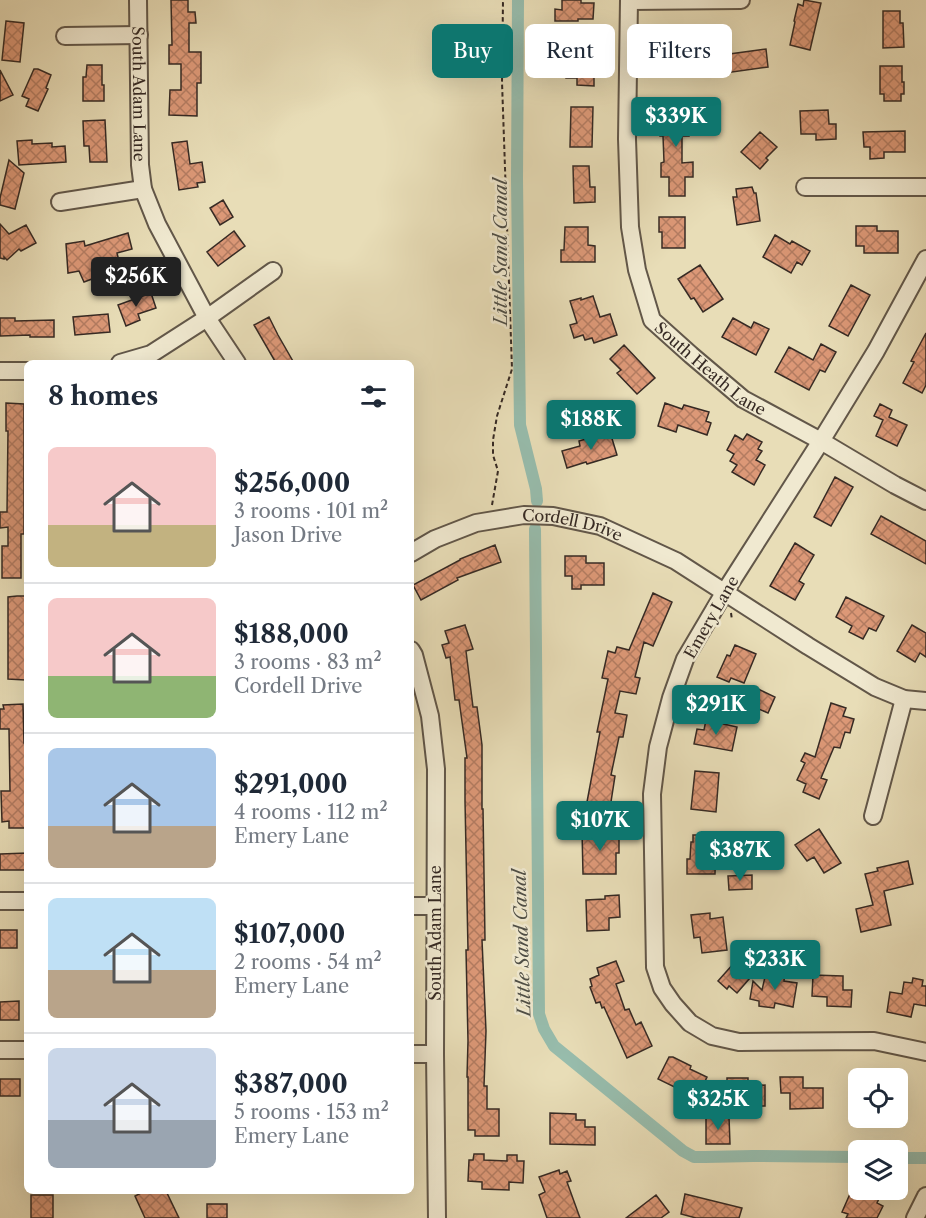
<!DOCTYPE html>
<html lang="en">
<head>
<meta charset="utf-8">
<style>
  body { margin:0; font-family:"Libre Caslon Text",serif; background:#f2f2f3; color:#1f2937; height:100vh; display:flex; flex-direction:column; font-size:22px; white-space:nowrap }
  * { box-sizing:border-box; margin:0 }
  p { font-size:20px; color:#747a83 }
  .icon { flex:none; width:33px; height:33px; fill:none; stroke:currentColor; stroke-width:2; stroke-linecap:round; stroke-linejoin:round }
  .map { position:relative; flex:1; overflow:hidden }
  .details { position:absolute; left:24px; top:360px; width:390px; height:834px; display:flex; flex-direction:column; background:#fff; border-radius:9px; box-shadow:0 6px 24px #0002 }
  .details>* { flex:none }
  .banner { position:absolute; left:432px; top:24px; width:404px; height:54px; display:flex; gap:12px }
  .tools { position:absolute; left:848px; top:1068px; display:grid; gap:12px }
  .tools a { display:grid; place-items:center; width:60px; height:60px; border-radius:9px; background:#fff; box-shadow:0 6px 24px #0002; font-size:30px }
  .price { position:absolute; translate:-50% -51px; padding:0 14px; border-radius:6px; background:#0f766e; color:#fff; font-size:20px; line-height:39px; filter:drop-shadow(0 2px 3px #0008) }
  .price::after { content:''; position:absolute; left:50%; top:36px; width:18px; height:14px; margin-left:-9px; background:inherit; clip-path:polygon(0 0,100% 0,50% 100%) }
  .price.on { background:#222; color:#fff }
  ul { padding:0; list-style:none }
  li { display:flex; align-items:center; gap:18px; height:150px; padding:0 24px }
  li+li { border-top:2px solid #e0e1e3 }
  li span { display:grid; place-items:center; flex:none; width:168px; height:120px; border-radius:9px; color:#555 }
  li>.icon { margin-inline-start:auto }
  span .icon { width:72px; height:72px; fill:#fffc; stroke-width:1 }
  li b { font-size:26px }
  h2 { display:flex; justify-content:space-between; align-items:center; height:72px; padding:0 24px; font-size:26px }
  .chip { padding:0 21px; border-radius:9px; background:#fff; box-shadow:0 6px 24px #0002; font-size:21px; line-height:54px }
  .chip.on { background:#0f766e; color:#fff }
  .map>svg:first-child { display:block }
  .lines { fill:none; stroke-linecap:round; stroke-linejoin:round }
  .canal { stroke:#97bcac; stroke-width:12 }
  .building { fill:url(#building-cross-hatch); stroke:#362a24; stroke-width:1.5 }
  .minor-casing { stroke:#625749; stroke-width:20 }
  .path { stroke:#362a24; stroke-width:2; stroke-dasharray:4.5 3; stroke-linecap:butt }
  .minor { stroke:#f0e9d0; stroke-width:16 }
  .labels { text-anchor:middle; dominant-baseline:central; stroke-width:5; stroke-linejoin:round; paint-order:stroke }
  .street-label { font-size:16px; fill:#362a24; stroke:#f0e9d0 }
  .water-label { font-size:18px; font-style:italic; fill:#4e4e46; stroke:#f0e9d0 }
</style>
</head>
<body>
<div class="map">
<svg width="926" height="1218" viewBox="0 0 926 1218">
  <defs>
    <pattern id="building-cross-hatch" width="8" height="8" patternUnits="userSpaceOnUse" patternTransform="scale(1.5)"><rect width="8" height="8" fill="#dc9877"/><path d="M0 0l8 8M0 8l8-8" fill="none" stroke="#b37c61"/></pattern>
  </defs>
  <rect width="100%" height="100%" fill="#e8ddb7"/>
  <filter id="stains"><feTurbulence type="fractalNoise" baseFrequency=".00333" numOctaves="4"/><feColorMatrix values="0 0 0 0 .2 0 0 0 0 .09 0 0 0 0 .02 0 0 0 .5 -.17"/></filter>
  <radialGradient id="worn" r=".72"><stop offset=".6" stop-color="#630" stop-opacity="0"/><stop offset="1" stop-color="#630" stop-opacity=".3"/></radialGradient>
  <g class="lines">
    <!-- canal -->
    <path class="canal" d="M518,0L517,179L520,425L536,489L537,501
      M535,529L539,1014L544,1029L554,1046L683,1151L694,1157H705L753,1156L858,1157
      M897,1158H926"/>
  </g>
  <!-- building -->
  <path class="building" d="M171,0H188V12H195L196,23H189V52H201V83H197V116L169,115L170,90H181V64H169V45H172Z
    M562,0H581V3H594L593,19H578V21H555V9L562,10Z
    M804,0L821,3L810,50L790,45L795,22L794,21L798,4L803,6Z
    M883,11H900V23H903L904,47L883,48Z
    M6,21L24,23L20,62L2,60Z
    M663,32H679V37H706V58H688V64H679V71H663Z
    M563,40H588V64H594V86L577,85V78H566V65H563Z
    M766,49L768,67L718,74L715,56Z
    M87,65H102V85H104V101H83V77H86Z
    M880,66H902V82H904V94H901V101H884V94H880Z
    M34,69H38L51,75L46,88L48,89L38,111L26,106L29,99L22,96Z
    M0,70L13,95L0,101Z
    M671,100H690L689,136H682V163L693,162V177H685V196H669V177H661V163L664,162L663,136H660V121H671Z
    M571,107H593L592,147H570Z
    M828,110L829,124H836V139L816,140V134H801L800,111Z
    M105,120L107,162H90L89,146H84L83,121Z
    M905,131V152H884V158L870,159V147H864L863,132Z
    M760,132L777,147L766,158L768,160L760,169L741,152Z
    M32,140V144L52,143V147L65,146L66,162L19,165L17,141Z
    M187,141L190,164L202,162L205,182L197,183L198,187L179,190L172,143Z
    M9,160L24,173L15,209L0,205V198Z
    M573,166H589L590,187H595V202L574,203Z
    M752,187L754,193H756L760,221L737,225L733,197H737L736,189Z
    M223,200L233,217L220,225L210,208Z
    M659,217H685V248H662V232H659Z
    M0,224L9,234L26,225L36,243L21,251L19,249L7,260L4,257V259L0,258Z
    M856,226H877V231H898V253H864V246H856Z
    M565,227H588V245L595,246V262H561V250H564Z
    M234,231L245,246L218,266L207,252Z
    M128,233L132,249L117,253L119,261L97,268L100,276L84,282L79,271L68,273L66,244L84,241L85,246Z
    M775,235L790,244L792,241L810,251L802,265L797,262L791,273L763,257Z
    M700,265L723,299L703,312L694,298L691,299L678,279Z
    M851,285L870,295L848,336L829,326Z
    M151,293L156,308L138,314L140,320L126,326L118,305Z
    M593,296L600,317L610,314L617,335L594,343L592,338L585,340L583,335L574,338L570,325L577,323L570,301L581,298V300Z
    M108,314L110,332L75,335L73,317Z
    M269,317L278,335L294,363H276L254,325Z
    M0,318H15V321L54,320V337H30V335L0,336Z
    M733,318L751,328L754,322L769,329L756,355L722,337Z
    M926,333V385L922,393L903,383L914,362L911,361Z
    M821,344L836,352L825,372L820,370L809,390L775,372L789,347L813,360Z
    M624,345L655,378L637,394L617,373L621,370L610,359Z
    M6,403L24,404V534H21V578H2V546H8V527L0,528V512H7L8,431H6Z
    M665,403L682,409L684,405L709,412L706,421L711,423L707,435L678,425L676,432L658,426Z
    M880,404L892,410L889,417L907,425L897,446L876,436L883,420L874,416Z
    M610,432L617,455L587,464L586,462L567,468L562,451L580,446L579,441Z
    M747,434L762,442L758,449L762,451L756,460L765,465L754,485L732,472L737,465L730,461L734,454L727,450L735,435L743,440Z
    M835,477L853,487L831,526L814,517Z
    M881,516L926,541V564L871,534Z
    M795,543L814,555L799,581L804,584L795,600L770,586Z
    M495,545L501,562L457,578L458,580L421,600L413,585L460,560V559Z
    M565,556H586V563H604V585H581V589H572V576H565Z
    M653,593L672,602L653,646L644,642L635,677L640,678L636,694L620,691L615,713L627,715L623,737H619L611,775L615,776L610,808L606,807L605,815L590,812L592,803L587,802L600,732H597L608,679L602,678L608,651L615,653L617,647L629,650Z
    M17,596H25V680L8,679V597Z
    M846,597L884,616L876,631L869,628L863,639L849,632L852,626L836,617Z
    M465,625L473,649L466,651L473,707H477L482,745V809H483L485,940H482L486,1031L484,1086H487V1109H499V1136H475V1130H468V1077H467L468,1041L466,950H468L465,801V758H467L459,700H455L450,657L446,658L442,645L449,643L445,631Z
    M912,625L926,633V657L920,653L915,662L897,651Z
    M735,645L756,654L744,683L731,678L729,682L717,677L727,655L730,656Z
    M754,687L775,697L768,713L747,704Z
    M831,703L846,708L843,716L854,719L850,733L845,732L840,748L834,747L821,778L827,780L819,799L803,792L806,784L797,780L805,763L801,761L805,753L815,757Z
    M23,704L24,743H26L27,828H9V821L2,822L1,791H10L9,729H0V709H4L3,705Z
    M706,720L737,727L732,751L694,744L697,729L704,730Z
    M695,771L719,773L716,812L691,809Z
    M819,829L841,863L824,873L814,857L807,861L795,845Z
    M582,831H615V839H619V853H616V874H583Z
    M693,835H716L715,874H687V859H690L691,842H693Z
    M27,853V870H0V854Z
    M908,861L913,884L884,891L891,925L861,932L856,909L873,905L865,874L878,871L877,868Z
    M752,875V889L729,890L728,876Z
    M619,895L620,917L609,918V930L587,931L586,900L605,899V896Z
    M710,913V919L723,917L727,950L702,953L700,937L694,938L691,915Z
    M0,930H17V948H0Z
    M616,961L624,981L616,984L625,1010L629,1009L636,1025L641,1022L652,1046L627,1058L604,1007L602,1008L600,1002L596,1003L590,987L592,986L590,979L599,975L597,968Z
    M734,963L750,978L737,993L729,986L727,989L718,981Z
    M772,970L785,972L784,981L797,983L793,1007L775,1003L774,1008L759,1006V1001L750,999L753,981L762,990L765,977L770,978Z
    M813,975L843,976V990H852L851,1007L827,1006V997L812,996Z
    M913,978L923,980L922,986H926V1006L914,1004L911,1017L887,1012L890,992L902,994L904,982L912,983Z
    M19,1001V1020H0V1002Z
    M669,1057H673L691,1066L690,1069L707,1077L697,1098L658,1079Z
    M780,1077H803V1088H823V1108L790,1109V1093H781Z
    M727,1078H748V1086L765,1085V1106H749V1116L736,1117L735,1093H727Z
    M0,1079H20V1096H0Z
    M550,1113L576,1114V1120H585V1127H595V1145L550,1144Z
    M706,1117H729L730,1144H706Z
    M474,1154H484V1160L507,1161V1155H517V1161H524L523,1183L509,1182V1190L482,1189V1182L468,1181L469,1160H473Z
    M559,1170L560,1174L567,1171L571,1181L567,1182L580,1218H547L539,1195L545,1192L539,1177Z
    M853,1187L858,1190H883L877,1203L883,1206L877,1218H846L848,1214L842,1212Z
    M145,1191H166L179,1218H145L135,1196Z
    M685,1194L742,1208L739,1218H696L681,1214Z
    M31,1195H53V1218H31Z
    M656,1195L669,1212L661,1218H626Z
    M207,1204H227V1218H207Z"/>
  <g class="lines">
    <defs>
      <g id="minor">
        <path id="s1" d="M138,0L140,165L143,189L157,224L207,318L237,363"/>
        <path id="s2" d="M629,0L627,139L630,227L637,270L652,320L691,355L743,399L821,441L895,485L926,501"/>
        <path d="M630,1L741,0"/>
        <path d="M65,36L139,35"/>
        <path d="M805,187H926"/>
        <path d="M60,202L143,189"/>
        <path d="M926,259L876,351L821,441L724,593L685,659L671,698L658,747L652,794L655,967L662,988L673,1004L690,1023L712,1036L739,1042L874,1041L926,1052"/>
        <path d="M120,363L151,354L207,318L273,271"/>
        <path d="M0,371H27"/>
        <path id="s3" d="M411,553L435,539L476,523L524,515L553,516L600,526L676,561L808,646L875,687L904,699L926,701"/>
        <path d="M411,650L414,655L430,716L436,769L435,1054L437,1218"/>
        <path d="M873,816L904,699"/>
        <path d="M0,901H27"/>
        <path d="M411,906H435"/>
        <path d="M0,1050H27"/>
        <path d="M411,1054H435"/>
        <path d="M915,1218L926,1196"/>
      </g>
    </defs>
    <!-- minor casing -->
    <use href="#minor" class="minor-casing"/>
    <!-- path -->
    <path class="path" d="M492,505L498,471L493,455V440L497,416L512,369L502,82L503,0
      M731,613L732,620"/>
    <!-- minor -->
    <use href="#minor" class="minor"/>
  </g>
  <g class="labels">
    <!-- street labels -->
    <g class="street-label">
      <text stroke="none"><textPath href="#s1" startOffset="94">South Adam Lane</textPath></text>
      <text stroke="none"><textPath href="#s2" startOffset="399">South Heath Lane</textPath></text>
      <text stroke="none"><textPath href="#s3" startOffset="170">Cordell Drive</textPath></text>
      <text transform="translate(711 617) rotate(-60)">Emery Lane</text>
      <text transform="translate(435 933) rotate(-90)">South Adam Lane</text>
    </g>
    <!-- water labels -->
    <g class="water-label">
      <text transform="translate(501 252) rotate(-90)">Little Sand Canal</text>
      <text transform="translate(522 943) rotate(-92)">Little Sand Canal</text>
    </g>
  </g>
  <rect width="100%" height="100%" filter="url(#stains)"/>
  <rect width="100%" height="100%" fill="url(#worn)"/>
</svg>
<div class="tools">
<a><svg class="icon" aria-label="locate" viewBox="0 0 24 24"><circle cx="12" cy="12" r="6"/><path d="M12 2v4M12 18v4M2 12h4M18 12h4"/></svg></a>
<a><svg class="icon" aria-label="layers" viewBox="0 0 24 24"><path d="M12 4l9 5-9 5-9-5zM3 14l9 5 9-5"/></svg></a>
</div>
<b class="price" style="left:676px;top:148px">$339K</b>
<b class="price on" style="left:136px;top:308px">$256K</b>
<b class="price" style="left:591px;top:451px">$188K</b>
<b class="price" style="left:716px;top:736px">$291K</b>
<b class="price" style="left:600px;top:852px">$107K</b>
<b class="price" style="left:740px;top:882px">$387K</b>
<b class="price" style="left:775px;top:991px">$233K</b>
<b class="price" style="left:718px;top:1131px">$325K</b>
<div class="banner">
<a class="chip on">Buy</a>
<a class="chip">Rent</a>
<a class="chip">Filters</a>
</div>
<section class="details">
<h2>8 homes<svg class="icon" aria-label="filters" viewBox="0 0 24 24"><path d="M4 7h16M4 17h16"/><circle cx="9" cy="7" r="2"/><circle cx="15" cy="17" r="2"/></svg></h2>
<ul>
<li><span style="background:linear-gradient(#f6c9c9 65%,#c2b280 0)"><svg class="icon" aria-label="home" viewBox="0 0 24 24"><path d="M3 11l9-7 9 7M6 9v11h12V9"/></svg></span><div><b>$256,000</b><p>3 rooms · 101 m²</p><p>Jason Drive</p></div></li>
<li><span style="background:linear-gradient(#f6c9c9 65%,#8fb573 0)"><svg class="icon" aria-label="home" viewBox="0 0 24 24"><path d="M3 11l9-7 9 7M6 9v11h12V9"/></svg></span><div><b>$188,000</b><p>3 rooms · 83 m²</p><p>Cordell Drive</p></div></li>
<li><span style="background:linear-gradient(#a9c7e8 65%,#b9a48a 0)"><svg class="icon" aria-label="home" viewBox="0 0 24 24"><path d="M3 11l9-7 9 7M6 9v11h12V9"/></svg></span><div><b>$291,000</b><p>4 rooms · 112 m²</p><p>Emery Lane</p></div></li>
<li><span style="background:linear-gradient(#bfe0f5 60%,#b9a48a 0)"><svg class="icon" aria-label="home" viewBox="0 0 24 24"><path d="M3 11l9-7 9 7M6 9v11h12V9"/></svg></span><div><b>$107,000</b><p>2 rooms · 54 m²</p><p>Emery Lane</p></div></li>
<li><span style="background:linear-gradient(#c9d6e8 60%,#9aa5b1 0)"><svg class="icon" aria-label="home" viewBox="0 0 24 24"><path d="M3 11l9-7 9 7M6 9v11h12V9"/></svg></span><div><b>$387,000</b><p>5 rooms · 153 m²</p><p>Emery Lane</p></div></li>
</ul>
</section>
</div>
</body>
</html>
